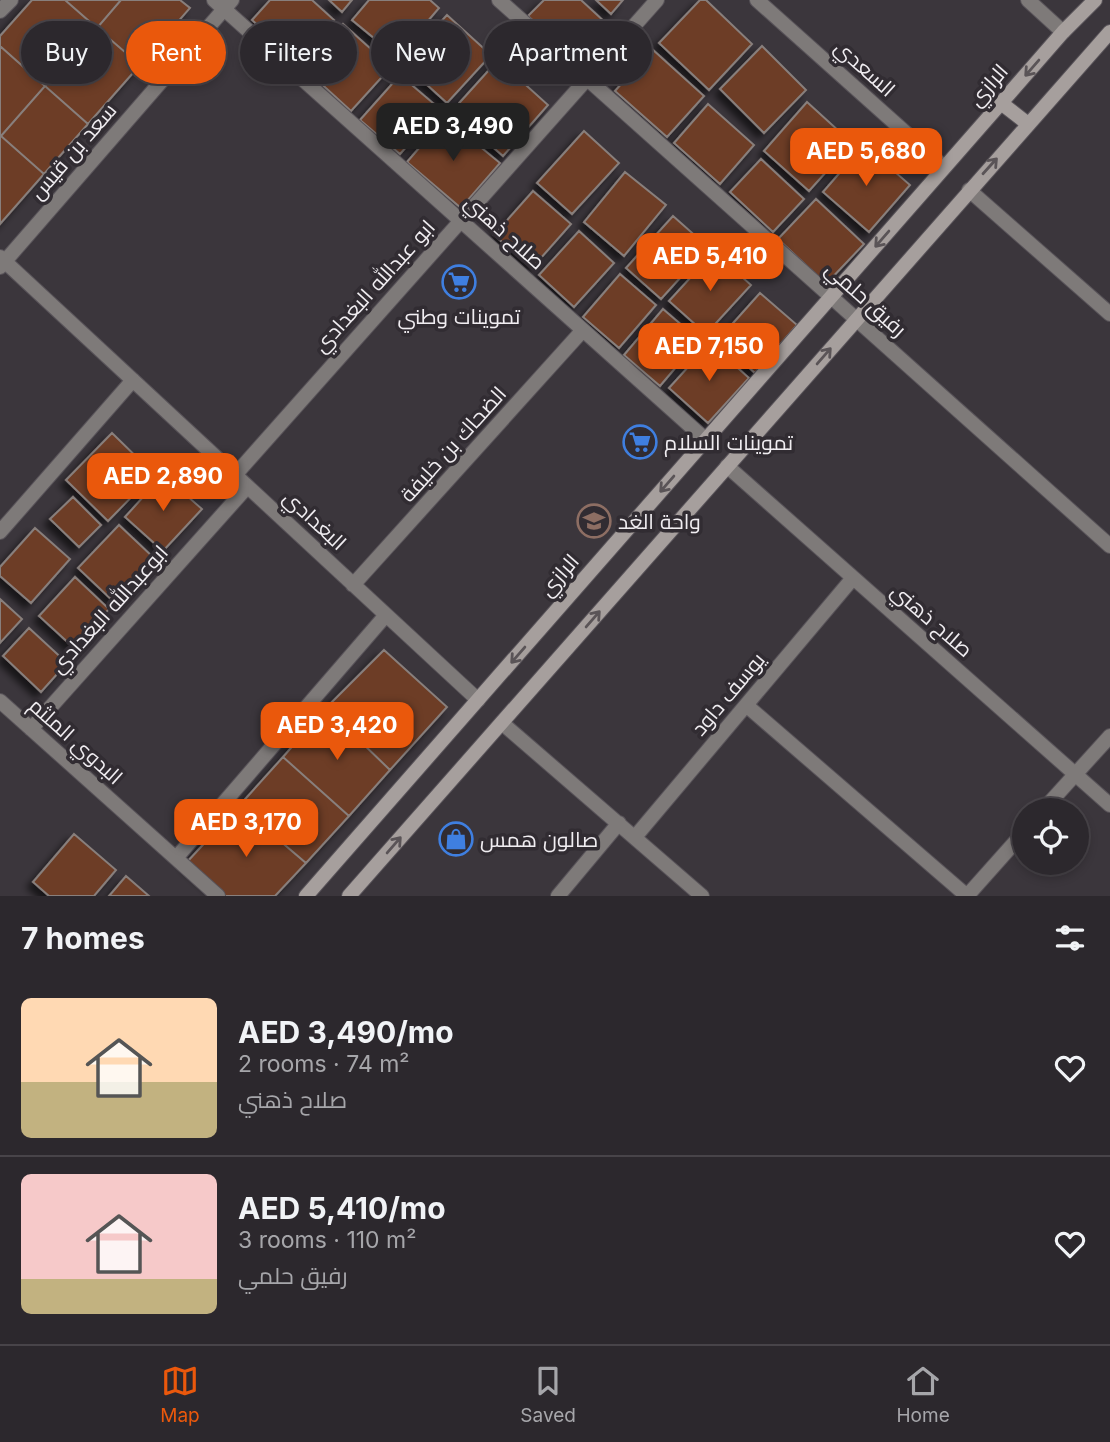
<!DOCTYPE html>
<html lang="en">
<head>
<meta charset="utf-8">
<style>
  body { margin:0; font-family:Inter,Cairo,sans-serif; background:#383439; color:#f1f3f6; height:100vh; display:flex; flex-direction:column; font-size:26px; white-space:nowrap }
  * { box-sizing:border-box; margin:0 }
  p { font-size:23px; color:#a6a6aa }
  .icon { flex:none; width:38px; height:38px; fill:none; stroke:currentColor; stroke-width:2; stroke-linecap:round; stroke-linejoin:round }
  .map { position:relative; height:896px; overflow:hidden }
  .sheet { display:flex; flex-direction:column; background:#2c282d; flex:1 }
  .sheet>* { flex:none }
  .top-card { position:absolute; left:21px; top:21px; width:700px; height:63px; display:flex; gap:14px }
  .tools { position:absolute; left:1012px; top:798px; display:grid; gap:14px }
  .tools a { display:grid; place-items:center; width:77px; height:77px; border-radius:50%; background:#2c282d; box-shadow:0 4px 10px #0003,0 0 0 2px #484449; font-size:35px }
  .price { position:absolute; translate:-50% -60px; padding:0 16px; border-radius:14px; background:#ea580c; color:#fff; font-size:23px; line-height:46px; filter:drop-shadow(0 2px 4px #0008) }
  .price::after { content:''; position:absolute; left:50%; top:42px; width:21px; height:16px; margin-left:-10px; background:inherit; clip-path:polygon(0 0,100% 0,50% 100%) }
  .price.current { background:#222; color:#fff }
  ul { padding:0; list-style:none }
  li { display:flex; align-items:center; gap:21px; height:175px; padding:0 21px }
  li+li { border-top:2px solid #484449 }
  li span { display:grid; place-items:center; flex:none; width:196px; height:140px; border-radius:10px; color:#555 }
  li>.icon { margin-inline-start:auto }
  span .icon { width:84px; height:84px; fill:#fffc; stroke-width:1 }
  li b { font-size:30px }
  h2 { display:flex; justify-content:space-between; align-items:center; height:84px; padding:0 21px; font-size:30px }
  .chip { padding:0 24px; border-radius:32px; background:#2c282d; box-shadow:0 4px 10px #0003,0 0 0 2px #484449; font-size:24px; line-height:63px }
  .chip.current { background:#ea580c; color:#fff }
  .tab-bar { display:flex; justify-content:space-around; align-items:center; height:98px; border-top:2px solid #484449; background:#2c282d; font-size:19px; color:#a6a6aa }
  .tab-bar a { display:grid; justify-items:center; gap:4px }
  .tab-bar .current { color:#ea580c }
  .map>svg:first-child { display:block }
  .building { fill:#6d3d26; stroke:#887f7c; stroke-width:2; filter:url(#shadow) }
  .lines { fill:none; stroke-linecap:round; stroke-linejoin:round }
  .street-casing { stroke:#585359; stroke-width:16 }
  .secondary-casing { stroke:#585359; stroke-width:16 }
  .street { stroke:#7e7a79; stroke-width:14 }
  .secondary { stroke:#a69f9d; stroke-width:14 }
  .oneway { stroke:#5a5457 }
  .labels { text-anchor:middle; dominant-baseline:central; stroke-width:7; stroke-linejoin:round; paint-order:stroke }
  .street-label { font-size:21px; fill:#f0edf1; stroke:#312c32 }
  .poi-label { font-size:21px; fill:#f0edf1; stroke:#312c32; text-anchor:start }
</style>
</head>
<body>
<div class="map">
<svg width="1110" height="896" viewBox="0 0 1110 896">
  <defs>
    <filter id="shadow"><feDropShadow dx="-5.5" dy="5.5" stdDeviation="3.5" flood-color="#0009"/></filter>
  </defs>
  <rect width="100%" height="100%" fill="#3b363c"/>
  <!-- building -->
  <path class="building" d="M32,0H65L97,28L45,86L0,46V36Z
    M65,0H121L97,28Z
    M121,0H180L190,8L140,65L97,28Z
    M270,0H312L334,20L297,61L252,20Z
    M329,0H352L342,12Z
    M369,0H430L439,8L397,57L352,20Z
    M544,0H581L607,24L574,59L528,16Z
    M596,0H623L611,14Z
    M700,0H706L752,44L709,90L659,43Z
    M447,15L491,55L447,103L403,63Z
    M343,24L391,67L351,111L303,67Z
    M97,28L140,65L88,124L45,86Z
    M0,46L45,86L1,136L0,135Z
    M762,46L806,90L764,133L720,89Z
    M652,49L704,96L667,137L615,91Z
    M498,60L548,105L503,156L452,111Z
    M400,75L440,109L400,154L360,120Z
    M45,86L88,124L44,174L1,136Z
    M807,102L852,143L809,191L764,151Z
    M708,104L754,145L720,184L674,143Z
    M445,118L500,163L461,208L407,162Z
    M584,131L619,163L572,214L537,183Z
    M1,136L44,174L0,224V137Z
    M864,145L910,185L869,232L823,192Z
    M761,159L804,199L773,232L730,192Z
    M625,172L666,205L624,256L584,222Z
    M533,191L571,224L532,268L494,235Z
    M816,199L864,244L826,284L778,239Z
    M673,216L708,247L661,299L626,268Z
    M579,231L614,263L574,307L539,275Z
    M714,252L751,285L706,334L669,301Z
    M620,274L656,305L619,348L583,317Z
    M760,293L797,325L755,373L718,340Z
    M663,309L699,340L660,386L624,355Z
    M710,343L749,378L708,423L669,388Z
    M112,433L154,474L108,521L66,480Z
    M163,475L202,509L163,551L125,517Z
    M73,497L101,525L79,547L50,519Z
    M119,525L154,558L113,601L78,568Z
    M35,528L70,559L31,603L0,576V567Z
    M75,577L109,609L73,647L39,616Z
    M0,599L22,619L0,643Z
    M29,628L67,663L41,692L3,656Z
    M384,650L447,707L390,770L326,708Z
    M326,708L390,770L349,816L283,757Z
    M283,757L349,816L306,863L239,806Z
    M239,806L306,863L275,896H225L187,862Z
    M74,834L116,870L94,896H49L33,882Z
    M126,876L149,896H109Z"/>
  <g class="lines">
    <defs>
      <path id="street" d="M214,0L706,440
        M499,0L1110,546
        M757,0L944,167
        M1028,0L1063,32
        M0,11L11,0
        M969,190L1110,314
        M0,257L478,700
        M0,267L232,0
        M727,466L1110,805
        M235,475L657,0
        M0,532L133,380
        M353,585L583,330
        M0,701L218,896
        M746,705L967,896
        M502,723L702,896
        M31,729L247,487
        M1043,810L1110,736
        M635,837L853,578
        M176,858L386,615
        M558,896L619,823
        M967,896L1024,832"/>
      <path id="secondary" d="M1001,103L1028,124
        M306,896L1001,103L1063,32L1095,0
        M349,896L1110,32"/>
    </defs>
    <!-- street casing -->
    <use href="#street" class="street-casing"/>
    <!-- secondary casing -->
    <use href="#secondary" class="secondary-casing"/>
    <!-- street -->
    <use href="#street" class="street"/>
    <!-- secondary -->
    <use href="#secondary" class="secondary"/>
  </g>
  <!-- one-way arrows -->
  <defs><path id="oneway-shaft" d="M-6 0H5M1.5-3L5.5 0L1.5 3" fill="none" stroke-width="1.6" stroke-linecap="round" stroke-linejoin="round" transform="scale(1.75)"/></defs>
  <g class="oneway">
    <use href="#oneway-shaft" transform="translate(1032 68) rotate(131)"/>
    <use href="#oneway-shaft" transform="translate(990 166) rotate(-48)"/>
    <use href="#oneway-shaft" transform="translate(882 239) rotate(131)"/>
    <use href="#oneway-shaft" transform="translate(824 356) rotate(-49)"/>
    <use href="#oneway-shaft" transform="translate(667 484) rotate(131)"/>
    <use href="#oneway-shaft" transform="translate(593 619) rotate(-49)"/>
    <use href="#oneway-shaft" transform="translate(518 655) rotate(131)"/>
    <use href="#oneway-shaft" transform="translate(394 845) rotate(-49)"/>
  </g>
  <!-- icons -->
  <defs>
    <symbol id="supermarket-ring" viewBox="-11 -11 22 22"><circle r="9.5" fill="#312c32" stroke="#3f7fe0" stroke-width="1.5"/><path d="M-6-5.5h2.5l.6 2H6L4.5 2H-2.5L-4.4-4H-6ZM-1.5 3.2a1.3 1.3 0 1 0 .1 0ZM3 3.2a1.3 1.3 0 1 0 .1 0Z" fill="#3f7fe0"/></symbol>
    <symbol id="school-ring" viewBox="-11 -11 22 22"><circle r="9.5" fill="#312c32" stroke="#8d6e63" stroke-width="1.5"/><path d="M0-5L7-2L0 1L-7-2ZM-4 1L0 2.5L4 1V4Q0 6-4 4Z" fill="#8d6e63"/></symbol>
    <symbol id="shop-ring" viewBox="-11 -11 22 22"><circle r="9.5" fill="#312c32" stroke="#3f7fe0" stroke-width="1.5"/><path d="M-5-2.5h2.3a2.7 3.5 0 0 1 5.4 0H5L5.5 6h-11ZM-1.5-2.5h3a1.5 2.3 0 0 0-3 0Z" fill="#3f7fe0"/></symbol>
  </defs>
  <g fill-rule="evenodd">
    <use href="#supermarket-ring" x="440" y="263" width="38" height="38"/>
    <use href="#supermarket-ring" x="621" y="423" width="38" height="38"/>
    <use href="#school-ring" x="575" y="502" width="38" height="38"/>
    <use href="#shop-ring" x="437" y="820" width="38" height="38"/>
  </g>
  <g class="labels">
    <!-- street labels -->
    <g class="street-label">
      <text transform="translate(865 68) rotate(42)">السعدي</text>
      <text transform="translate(988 85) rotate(-49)">الرازي</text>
      <text transform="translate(73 151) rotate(-49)">سعد بن قيس</text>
      <text transform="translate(505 232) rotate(42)">صلاح ذهني</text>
      <text transform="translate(374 286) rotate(-48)">ابو عبدالله البغدادي</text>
      <text transform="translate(866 299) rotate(42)">رفيق حلمي</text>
      <text transform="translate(453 444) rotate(-48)">الضحاك بن خليفة</text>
      <text transform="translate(315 520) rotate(43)">البغدادي</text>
      <text transform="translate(559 575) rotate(-49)">الرازي</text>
      <text transform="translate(109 609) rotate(-48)">ابوعبدالله البغدادي</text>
      <text transform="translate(932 620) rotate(41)">صلاح ذهني</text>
      <text transform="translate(728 694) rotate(-50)">يوسف داود</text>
      <text transform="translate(76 741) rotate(42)">البدوي الملثم</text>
    </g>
    <!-- poi labels -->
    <g class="poi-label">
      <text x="459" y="316" text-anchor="middle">تموينات وطني</text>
      <text x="664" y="442">تموينات السلام</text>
      <text x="618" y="521">واحة الغد</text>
      <text x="480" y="839">صالون همس</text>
    </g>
  </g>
</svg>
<div class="tools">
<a><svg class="icon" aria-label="locate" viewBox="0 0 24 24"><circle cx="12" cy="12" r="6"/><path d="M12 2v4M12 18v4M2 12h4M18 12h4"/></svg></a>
</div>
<b class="price current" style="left:453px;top:163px">AED 3,490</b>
<b class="price" style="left:866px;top:188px">AED 5,680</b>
<b class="price" style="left:710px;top:293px">AED 5,410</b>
<b class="price" style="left:709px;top:383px">AED 7,150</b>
<b class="price" style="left:163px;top:513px">AED 2,890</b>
<b class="price" style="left:337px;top:762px">AED 3,420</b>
<b class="price" style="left:246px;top:859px">AED 3,170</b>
<div class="top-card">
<a class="chip">Buy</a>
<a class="chip current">Rent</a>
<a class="chip">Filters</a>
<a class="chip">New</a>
<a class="chip">Apartment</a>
</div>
</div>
<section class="sheet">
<h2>7 homes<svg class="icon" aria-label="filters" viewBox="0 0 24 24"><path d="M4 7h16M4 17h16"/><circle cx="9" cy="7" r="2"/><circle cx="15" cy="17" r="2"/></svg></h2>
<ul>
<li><span style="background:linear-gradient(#ffd9b3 60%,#c2b280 0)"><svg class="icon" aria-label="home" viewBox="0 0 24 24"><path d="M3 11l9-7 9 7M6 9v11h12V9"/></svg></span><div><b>AED 3,490/mo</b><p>2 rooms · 74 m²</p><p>صلاح ذهني</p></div><svg class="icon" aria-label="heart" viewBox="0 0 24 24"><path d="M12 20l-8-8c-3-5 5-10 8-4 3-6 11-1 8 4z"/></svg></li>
<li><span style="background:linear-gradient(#f6c9c9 75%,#c2b280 0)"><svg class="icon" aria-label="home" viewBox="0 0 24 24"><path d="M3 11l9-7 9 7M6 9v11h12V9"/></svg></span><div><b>AED 5,410/mo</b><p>3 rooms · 110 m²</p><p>رفيق حلمي</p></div><svg class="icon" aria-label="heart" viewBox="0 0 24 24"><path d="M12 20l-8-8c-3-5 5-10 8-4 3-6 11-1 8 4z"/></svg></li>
</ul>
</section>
<nav class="tab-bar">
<a class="current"><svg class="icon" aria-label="map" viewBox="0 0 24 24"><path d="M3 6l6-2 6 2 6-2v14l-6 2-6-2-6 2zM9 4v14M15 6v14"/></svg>Map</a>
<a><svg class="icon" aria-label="saved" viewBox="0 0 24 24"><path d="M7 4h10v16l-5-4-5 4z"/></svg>Saved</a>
<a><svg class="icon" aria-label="home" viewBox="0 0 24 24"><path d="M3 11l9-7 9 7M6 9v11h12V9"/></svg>Home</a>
</nav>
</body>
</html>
